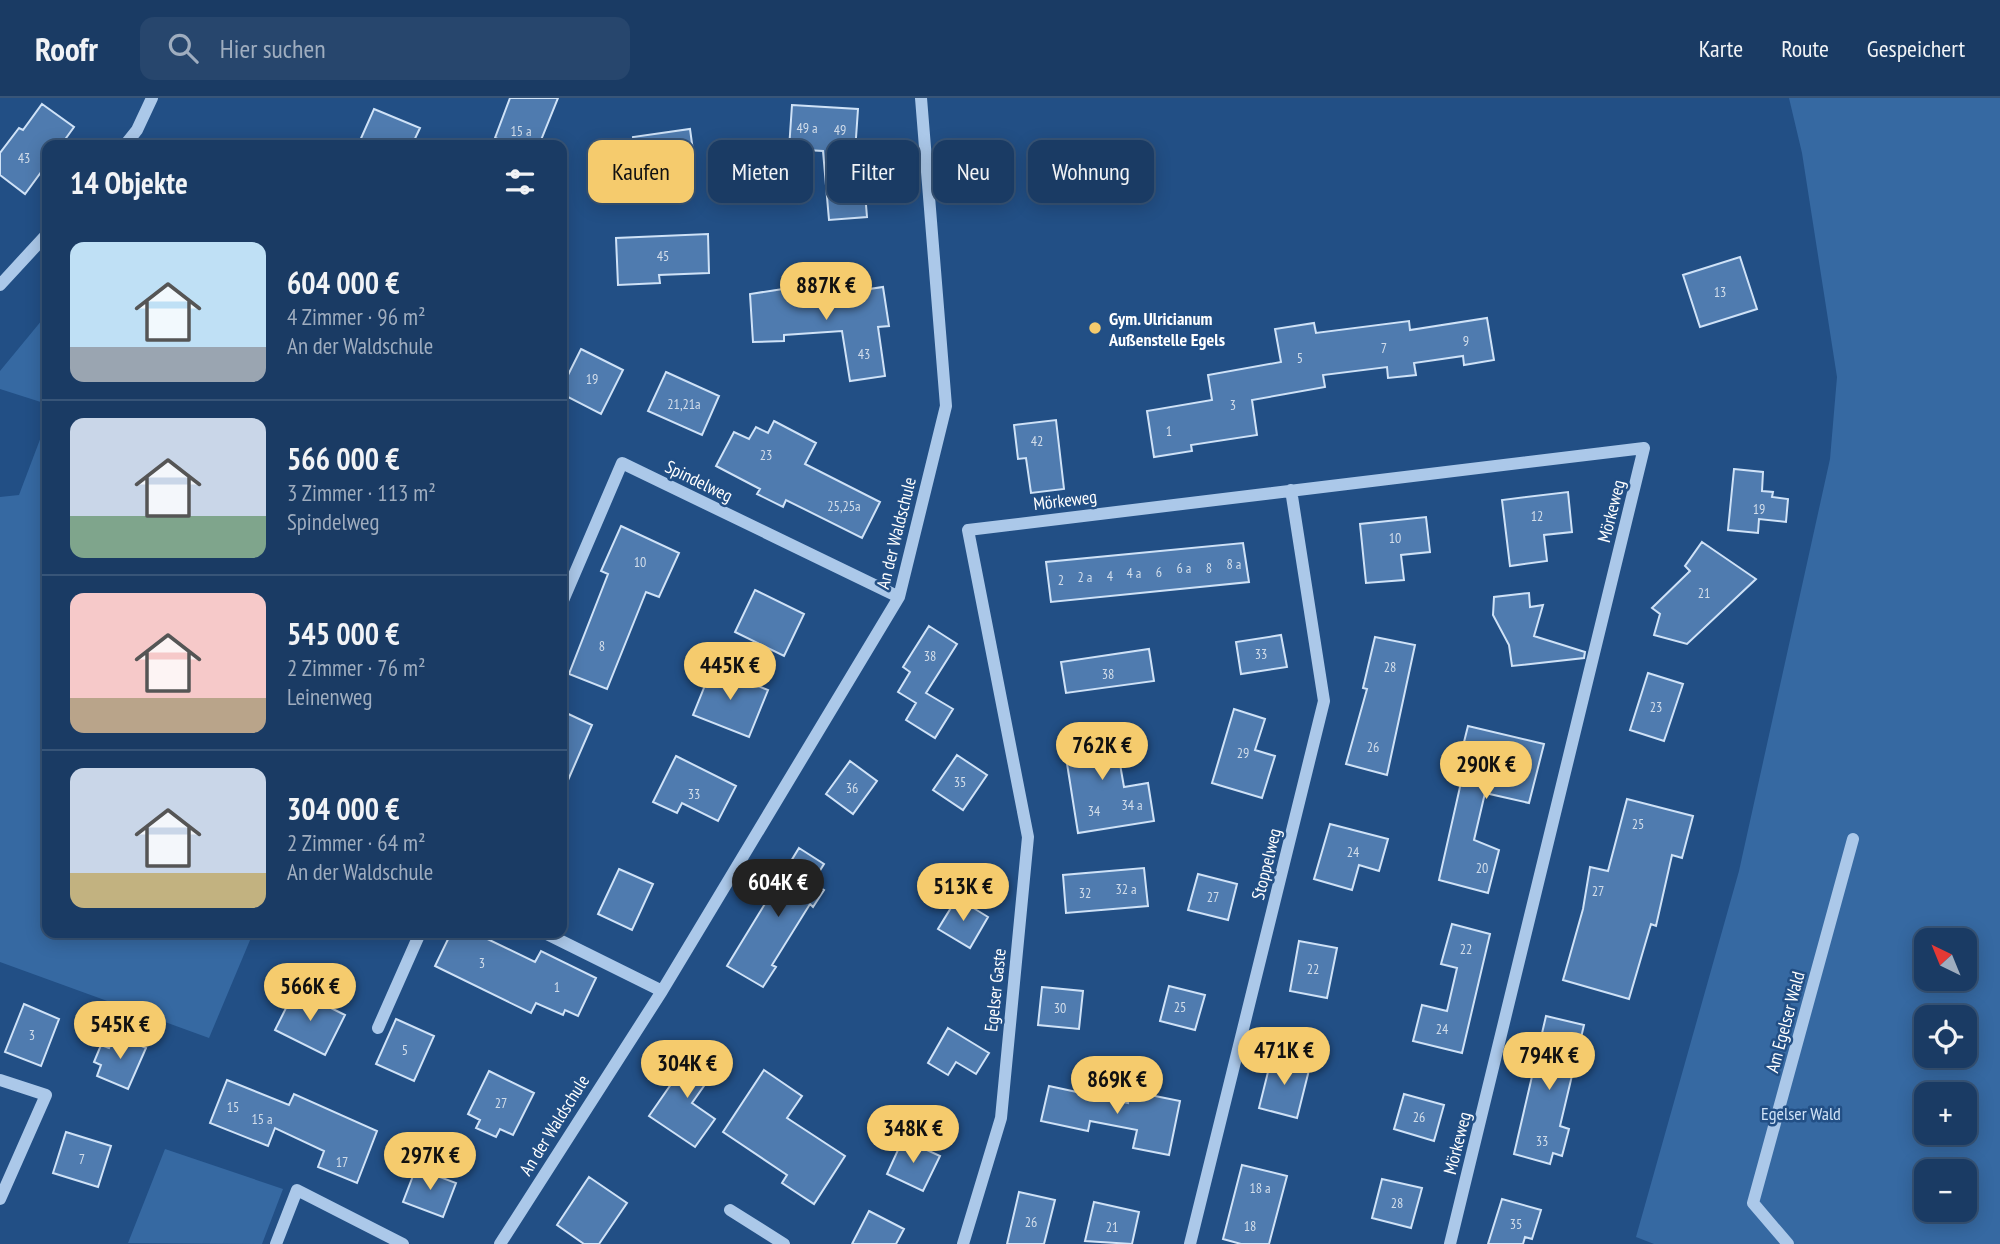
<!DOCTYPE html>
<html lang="de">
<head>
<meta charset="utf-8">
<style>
  body { margin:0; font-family:"PT Sans Narrow",sans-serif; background:#27466d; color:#f1f3f6; height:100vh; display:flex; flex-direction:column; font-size:26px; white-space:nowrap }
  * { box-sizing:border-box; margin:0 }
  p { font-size:23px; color:#9fadbf }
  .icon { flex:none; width:38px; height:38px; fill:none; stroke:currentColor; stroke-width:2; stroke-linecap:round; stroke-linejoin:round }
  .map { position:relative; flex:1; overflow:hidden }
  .side { position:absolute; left:42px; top:42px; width:525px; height:798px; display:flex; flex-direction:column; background:#1a3b64; border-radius:14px; box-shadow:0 4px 18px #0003,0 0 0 2px #385578 }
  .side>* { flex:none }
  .banner { position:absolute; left:588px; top:42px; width:665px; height:63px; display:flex; gap:14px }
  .needle { width:46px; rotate:317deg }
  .controls { position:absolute; left:1914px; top:830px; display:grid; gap:14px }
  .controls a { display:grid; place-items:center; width:63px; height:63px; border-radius:14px; background:#1a3b64; box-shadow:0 4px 18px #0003,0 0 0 2px #385578; font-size:35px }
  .price { position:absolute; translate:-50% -60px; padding:0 16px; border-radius:24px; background:#f5cb6d; color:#111; font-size:23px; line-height:46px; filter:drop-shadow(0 2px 4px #0008) }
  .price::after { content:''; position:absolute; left:50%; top:42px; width:21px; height:16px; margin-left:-10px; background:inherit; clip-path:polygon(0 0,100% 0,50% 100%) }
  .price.selected { background:#222; color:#fff }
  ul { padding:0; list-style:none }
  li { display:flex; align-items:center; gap:21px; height:175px; padding:0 28px }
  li+li { border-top:2px solid #385578 }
  li span { display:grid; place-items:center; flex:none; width:196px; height:140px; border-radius:14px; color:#555 }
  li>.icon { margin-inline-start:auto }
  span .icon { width:84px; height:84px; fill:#fffc; stroke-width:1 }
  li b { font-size:30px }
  h2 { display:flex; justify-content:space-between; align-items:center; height:84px; padding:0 28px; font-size:30px }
  .chip { padding:0 24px; border-radius:14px; background:#1a3b64; box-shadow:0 4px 18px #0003,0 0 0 2px #385578; font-size:24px; line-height:63px }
  .chip.selected { background:#f5cb6d; color:#111 }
  header { display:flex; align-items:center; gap:42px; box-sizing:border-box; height:98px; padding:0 35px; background:#1a3b64; border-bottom:2px solid #385578 }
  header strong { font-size:33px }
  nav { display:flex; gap:38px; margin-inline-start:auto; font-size:24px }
  .search { width:490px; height:63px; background:#27466d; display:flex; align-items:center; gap:18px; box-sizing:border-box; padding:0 24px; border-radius:14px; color:#9fadbf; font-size:26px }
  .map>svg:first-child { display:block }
  .green { fill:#3669a2; fill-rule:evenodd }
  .building { fill:#4f7baf; stroke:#cfe2f7; stroke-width:2 }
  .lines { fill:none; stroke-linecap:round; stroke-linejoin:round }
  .minor { stroke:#abc8e9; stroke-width:12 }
  .poi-dot { fill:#f5cb6d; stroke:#224f85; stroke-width:2.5 }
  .labels { text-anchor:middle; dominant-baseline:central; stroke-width:5; stroke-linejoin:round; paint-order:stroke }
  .number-label { font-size:14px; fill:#d3deeb }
  .poi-label { font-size:18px; font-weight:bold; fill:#fff; stroke:#224f85; text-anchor:start }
  .street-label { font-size:18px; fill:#fff; stroke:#224f85 }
  .park-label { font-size:18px; fill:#cfe2f7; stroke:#224f85 }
</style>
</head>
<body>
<header>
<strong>Roofr</strong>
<div class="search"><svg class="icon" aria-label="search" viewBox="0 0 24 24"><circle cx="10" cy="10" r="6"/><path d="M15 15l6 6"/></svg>Hier suchen</div>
<nav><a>Karte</a><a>Route</a><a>Gespeichert</a></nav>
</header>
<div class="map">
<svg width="2000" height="1146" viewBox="0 0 2000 1146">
  <rect width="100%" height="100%" fill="#224f85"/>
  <!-- green -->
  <path class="green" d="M1789,0H2000V1146H1654L1636,1139L1739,773L1830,361L1837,279L1802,55ZM1927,842H1965V880H1927ZM1927,919H1965V957H1927ZM1927,996H1965V1034H1927ZM1927,1073H1965V1111H1927Z
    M47,216V306L0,291V273Z
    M47,323V835H253L209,940L0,864V399L19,397Z
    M165,1051L283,1091L262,1146L128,1145Z"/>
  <!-- building -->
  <path class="building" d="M510,0H558L539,47H515L495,40Z
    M42,6L74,29L61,47H47V66L25,96L0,77V55L19,30L23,32Z
    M792,7L858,11L853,83L864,82L867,119L829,122L823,53L789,51Z
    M374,11L420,30L412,47H358Z
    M690,31L694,60L678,63L681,88L615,97L609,56L635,53L633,39Z
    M708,136L709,175L659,177L660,185L618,187L616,140Z
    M1740,159L1757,211L1700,229L1683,177Z
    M809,187L810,200L883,189L889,228L878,229L885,278L850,283L842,233L784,237V243L753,244L750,196Z
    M1487,220L1494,262L1464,267L1463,258L1414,265L1416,277L1388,280L1387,269L1323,277L1325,289L1252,302L1257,337L1191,347L1192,353L1154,359L1147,313L1212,302L1208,277L1281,264L1275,231L1314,225L1316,235L1409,223L1410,232Z
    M581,251L623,272L601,316L562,296V289Z
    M666,274L719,298L702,337L648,313Z
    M1056,322L1064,391L1031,395L1026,360L1018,361L1014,327Z
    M774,323L816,345L805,366L880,404L862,440L786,402L783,409L757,396L760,391L716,368L734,334L749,341L756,329L768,335Z
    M1734,371L1763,374L1762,393L1773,394L1772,399L1788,401L1786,424L1759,421L1758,435L1728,432Z
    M1568,394L1572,434L1544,437L1547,463L1510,468L1502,402Z
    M1426,419L1430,454L1401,457L1404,482L1366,485L1360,426Z
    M621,428L679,455L659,499L646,494L607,591L569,576L608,476L601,473Z
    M1702,444L1756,481L1687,546L1654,537L1660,516L1652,510L1690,473L1685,468Z
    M1243,445L1249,484L1051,504L1046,464Z
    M755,492L804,516L784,558L735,534Z
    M1529,495L1530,509L1543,507L1534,538L1585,554L1584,560L1512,568L1509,547L1493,517L1494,499Z
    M929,528L957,546L926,595L953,611L935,640L906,622L916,605L898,594L910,574L903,569Z
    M1281,537L1287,569L1241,576L1236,544Z
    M1375,539L1415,547L1387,677L1346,666L1367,591L1363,590Z
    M1149,551L1154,583L1066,595L1061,564Z
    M712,570L768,592L749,639L693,617Z
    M1648,575L1683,586L1664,643L1630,632Z
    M1234,611L1265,621L1255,652L1275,658L1262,700L1212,685Z
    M562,613L592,627L562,696Z
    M1113,626L1124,689L1148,685L1154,723L1078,735L1062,634Z
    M1468,628L1544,646L1529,705L1485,695L1474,742L1499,752L1488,795L1439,782L1469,649L1463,648Z
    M957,657L987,677L963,712L933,692Z
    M676,658L736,688L718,723L682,705L677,715L653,704Z
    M850,663L877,683L853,716L826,696Z
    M1627,701L1693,718L1682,760L1672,757L1656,828L1651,826L1629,901L1563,882L1583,811L1590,769L1608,773Z
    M1330,726L1388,741L1379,773L1359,767L1352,792L1314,781Z
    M799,750L824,766L812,785L824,792L813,809L810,806L772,867L776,869L763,889L727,868Z
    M1144,770L1148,808L1066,815L1063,777Z
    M619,771L653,786L632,832L598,816Z
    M1198,776L1237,786L1228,822L1188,812Z
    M957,800L988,819L970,850L938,831Z
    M1452,826L1490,836L1462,955L1413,943L1422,907L1447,913L1457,870L1441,866Z
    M451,835H475L535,864L541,853L596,880L578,918L565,912L563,917L536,905L531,915L435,868Z
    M1299,843L1337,850L1327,900L1290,893Z
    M1169,888L1205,897L1195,932L1160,923Z
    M1042,889L1083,893L1079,931L1038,927Z
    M295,892L345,917L325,957L275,932Z
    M24,906L59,921L41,968L5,954Z
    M1546,918L1584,927L1560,1028L1569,1031L1562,1058L1553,1055L1550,1066L1514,1056Z
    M396,921L434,938L414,983L376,966Z
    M948,930L989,955L976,976L956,964L948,977L928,965Z
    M115,936L146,950L128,991L97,978L101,967L94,964L101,947L109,950Z
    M690,949L718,968L692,1005L715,1021L695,1049L649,1018L683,969L679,966Z
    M1272,958L1310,968L1297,1020L1259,1010Z
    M764,972L802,998L787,1020L845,1058L814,1106L782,1085L787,1077L723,1034Z
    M489,973L534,995L513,1037L500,1031L496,1039L476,1030L480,1022L468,1016Z
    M227,982L289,1007L294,996L377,1033L357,1085L318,1069L324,1053L275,1030L268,1048L210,1025Z
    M1049,988L1128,1005L1130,993L1180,1003L1169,1057L1133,1050L1137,1032L1090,1023L1088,1033L1041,1023Z
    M1404,996L1444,1007L1434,1043L1394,1031Z
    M66,1034L111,1048L98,1089L53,1075Z
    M903,1041L940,1058L923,1093L887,1076Z
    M1242,1067L1287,1078L1269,1146H1241L1223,1141Z
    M416,1070L456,1085L443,1119L403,1104Z
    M589,1079L627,1105L599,1146H584L557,1127Z
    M1382,1081L1422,1090L1411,1130L1372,1120Z
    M1019,1094L1055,1102L1044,1146H1007Z
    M1502,1101L1541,1112L1532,1141L1525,1139L1523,1146H1488Z
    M1094,1104L1139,1114L1132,1146L1085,1143Z
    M869,1113L904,1131L896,1146H852Z"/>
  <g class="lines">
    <!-- minor -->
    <path class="minor" d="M125,47L137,32L152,0
      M0,187L47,136
      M562,505L622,365L899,499
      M545,835L662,893
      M378,930L420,835
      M0,982L46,997L0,1101
      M730,1112L784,1146
      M276,1146L297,1092L403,1146
      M500,1146L662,893L899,499L946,308L921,0
      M963,1146L1001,1020L1028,739L968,432L1644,350L1450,1146
      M1190,1146L1324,603L1291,392
      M1788,1146L1753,1105L1853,741"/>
  </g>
  <!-- markers -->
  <circle class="poi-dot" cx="1095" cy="230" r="7"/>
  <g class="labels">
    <!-- number labels -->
    <g class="number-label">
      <text x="807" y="30">49 a</text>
      <text x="840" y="32">49</text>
      <text x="521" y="33">15 a</text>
      <text x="24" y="60">43</text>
      <text x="663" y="158">45</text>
      <text x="1720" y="194">13</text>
      <text x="1466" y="243">9</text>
      <text x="1384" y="250">7</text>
      <text x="864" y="256">43</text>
      <text x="1300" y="260">5</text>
      <text x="592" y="281">19</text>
      <text x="684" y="306">21,21a</text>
      <text x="1233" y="307">3</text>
      <text x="1169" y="333">1</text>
      <text x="1037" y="343">42</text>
      <text x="766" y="357">23</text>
      <text x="844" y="408">25,25a</text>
      <text x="1759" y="411">19</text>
      <text x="1537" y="418">12</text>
      <text x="1395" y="440">10</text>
      <text x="640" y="464">10</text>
      <text x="1234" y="466">8 a</text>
      <text x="1184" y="470">6 a</text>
      <text x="1209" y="470">8</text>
      <text x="1159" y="474">6</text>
      <text x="1134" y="475">4 a</text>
      <text x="1110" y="478">4</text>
      <text x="1085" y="479">2 a</text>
      <text x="1061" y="482">2</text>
      <text x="1704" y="495">21</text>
      <text x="602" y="548">8</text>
      <text x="1261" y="556">33</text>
      <text x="930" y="558">38</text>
      <text x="1390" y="569">28</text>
      <text x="1108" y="576">38</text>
      <text x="1656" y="609">23</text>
      <text x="1373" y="649">26</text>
      <text x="1243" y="655">29</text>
      <text x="960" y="684">35</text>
      <text x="852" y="690">36</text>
      <text x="694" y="696">33</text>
      <text x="1132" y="707">34 a</text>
      <text x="1094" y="713">34</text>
      <text x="1638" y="726">25</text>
      <text x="1353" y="754">24</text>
      <text x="1482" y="770">20</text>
      <text x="1126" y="791">32 a</text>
      <text x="1598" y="793">27</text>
      <text x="1085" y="795">32</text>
      <text x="1213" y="799">27</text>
      <text x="1466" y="851">22</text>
      <text x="482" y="865">3</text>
      <text x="1313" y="871">22</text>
      <text x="557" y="889">1</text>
      <text x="1180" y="909">25</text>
      <text x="1060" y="910">30</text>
      <text x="1442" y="931">24</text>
      <text x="32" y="937">3</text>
      <text x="405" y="952">5</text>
      <text x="501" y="1005">27</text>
      <text x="233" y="1009">15</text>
      <text x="1419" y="1019">26</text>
      <text x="262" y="1021">15 a</text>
      <text x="1542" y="1043">33</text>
      <text x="82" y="1061">7</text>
      <text x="342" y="1064">17</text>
      <text x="1260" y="1090">18 a</text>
      <text x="1397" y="1105">28</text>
      <text x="1031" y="1124">26</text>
      <text x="1516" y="1126">35</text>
      <text x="1250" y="1128">18</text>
      <text x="1112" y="1129">21</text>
    </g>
    <!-- poi labels -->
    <g class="poi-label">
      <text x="1109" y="220">Gym. Ulricianum<tspan x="1109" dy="21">Außenstelle Egels</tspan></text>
    </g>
    <!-- street labels -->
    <g class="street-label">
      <text transform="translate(699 383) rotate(26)">Spindelweg</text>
      <text transform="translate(1065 402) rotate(-7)">Mörkeweg</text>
      <text transform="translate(1611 413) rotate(-76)">Mörkeweg</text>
      <text transform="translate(896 435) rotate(-76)">An der Waldschule</text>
      <text transform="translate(1266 766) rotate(-76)">Stoppelweg</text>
      <text transform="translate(995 892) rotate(-84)">Egelser Gaste</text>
      <text transform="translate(1785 924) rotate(-75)">Am Egelser Wald</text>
      <text transform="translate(554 1027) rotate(-58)">An der Waldschule</text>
      <text transform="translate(1457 1045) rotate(-76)">Mörkeweg</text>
    </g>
    <!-- park labels -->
    <g class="park-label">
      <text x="1801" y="1015">Egelser Wald</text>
    </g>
  </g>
</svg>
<div class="controls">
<a><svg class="needle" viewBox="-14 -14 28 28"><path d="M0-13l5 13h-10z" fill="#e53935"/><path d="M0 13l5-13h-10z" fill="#9fadbf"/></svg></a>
<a><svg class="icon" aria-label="locate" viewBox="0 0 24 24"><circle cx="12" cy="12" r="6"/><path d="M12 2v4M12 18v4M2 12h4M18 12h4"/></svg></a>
<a>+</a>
<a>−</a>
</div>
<b class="price" style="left:826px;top:224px">887K €</b>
<b class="price" style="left:730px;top:604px">445K €</b>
<b class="price" style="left:1102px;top:684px">762K €</b>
<b class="price" style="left:1486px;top:703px">290K €</b>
<b class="price selected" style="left:778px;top:821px">604K €</b>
<b class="price" style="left:963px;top:825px">513K €</b>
<b class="price" style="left:310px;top:925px">566K €</b>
<b class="price" style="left:120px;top:963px">545K €</b>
<b class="price" style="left:1284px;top:989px">471K €</b>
<b class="price" style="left:1549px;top:994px">794K €</b>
<b class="price" style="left:687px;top:1002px">304K €</b>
<b class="price" style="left:1117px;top:1018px">869K €</b>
<b class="price" style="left:913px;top:1067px">348K €</b>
<b class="price" style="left:430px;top:1094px">297K €</b>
<div class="banner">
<a class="chip selected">Kaufen</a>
<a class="chip">Mieten</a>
<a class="chip">Filter</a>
<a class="chip">Neu</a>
<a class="chip">Wohnung</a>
</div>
<section class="side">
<h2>14 Objekte<svg class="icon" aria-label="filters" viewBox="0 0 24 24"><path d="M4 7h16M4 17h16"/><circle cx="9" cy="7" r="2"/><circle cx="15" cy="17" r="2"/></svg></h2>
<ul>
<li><span style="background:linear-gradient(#bfe0f5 75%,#9aa5b1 0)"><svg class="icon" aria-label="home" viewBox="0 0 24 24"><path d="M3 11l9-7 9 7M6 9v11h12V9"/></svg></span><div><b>604 000 €</b><p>4 Zimmer · 96 m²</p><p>An der Waldschule</p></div></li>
<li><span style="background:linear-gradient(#c9d6e8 70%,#7fa58c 0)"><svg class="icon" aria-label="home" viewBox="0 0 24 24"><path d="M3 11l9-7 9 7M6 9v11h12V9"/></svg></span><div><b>566 000 €</b><p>3 Zimmer · 113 m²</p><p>Spindelweg</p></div></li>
<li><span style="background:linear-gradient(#f6c9c9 75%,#b9a48a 0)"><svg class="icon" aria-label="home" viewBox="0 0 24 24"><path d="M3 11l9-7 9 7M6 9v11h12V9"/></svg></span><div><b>545 000 €</b><p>2 Zimmer · 76 m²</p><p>Leinenweg</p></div></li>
<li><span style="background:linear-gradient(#c9d6e8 75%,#c2b280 0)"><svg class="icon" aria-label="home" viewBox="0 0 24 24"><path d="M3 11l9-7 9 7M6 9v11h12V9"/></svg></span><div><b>304 000 €</b><p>2 Zimmer · 64 m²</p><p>An der Waldschule</p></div></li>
</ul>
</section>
</div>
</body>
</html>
